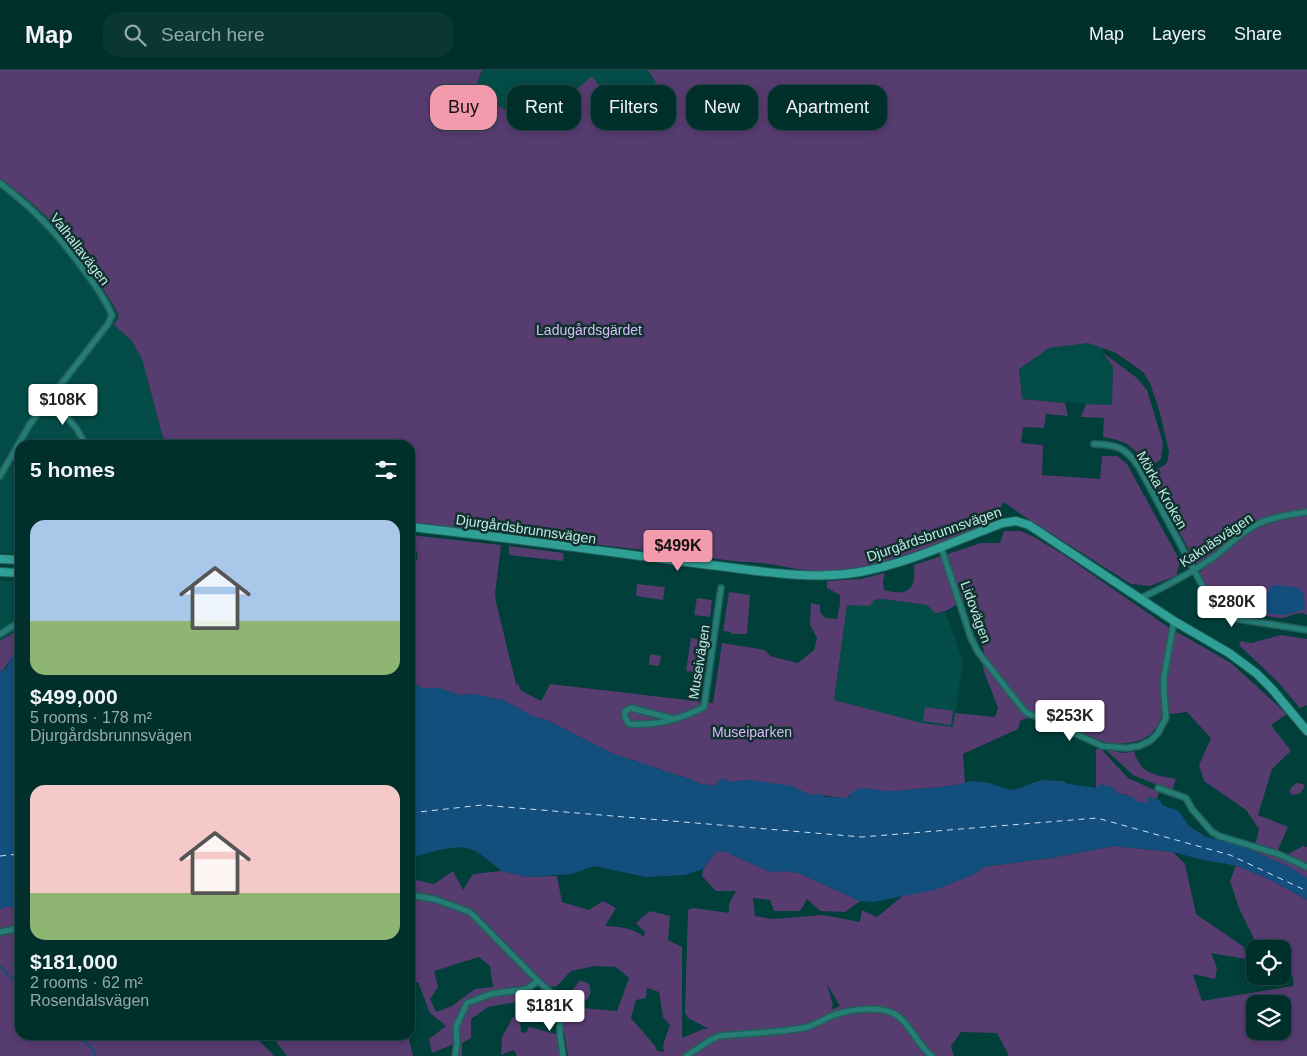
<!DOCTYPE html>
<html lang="en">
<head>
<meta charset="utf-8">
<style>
  body { margin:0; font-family:Helvetica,sans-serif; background:#0a3734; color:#f1f3f6; height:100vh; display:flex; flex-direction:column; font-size:19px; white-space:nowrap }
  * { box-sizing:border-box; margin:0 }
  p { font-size:16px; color:#95a9a9 }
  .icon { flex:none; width:28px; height:28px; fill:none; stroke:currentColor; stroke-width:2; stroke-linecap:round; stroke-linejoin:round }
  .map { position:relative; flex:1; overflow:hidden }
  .drawer { position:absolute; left:15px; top:370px; width:400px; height:600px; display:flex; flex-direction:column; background:#002f2c; border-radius:15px; box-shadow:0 2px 8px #0003,0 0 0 1px #224a48 }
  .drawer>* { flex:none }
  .guide { position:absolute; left:430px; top:15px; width:475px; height:45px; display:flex; gap:10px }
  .buttons { position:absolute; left:1246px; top:870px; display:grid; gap:10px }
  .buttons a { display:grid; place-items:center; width:45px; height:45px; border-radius:10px; background:#002f2c; box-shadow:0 2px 8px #0003,0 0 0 1px #224a48; font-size:25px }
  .price { position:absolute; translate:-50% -42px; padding:0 11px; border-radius:5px; background:#fff; color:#222; font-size:16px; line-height:32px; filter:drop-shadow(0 1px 2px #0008) }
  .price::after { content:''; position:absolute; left:50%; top:30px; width:15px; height:11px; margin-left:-8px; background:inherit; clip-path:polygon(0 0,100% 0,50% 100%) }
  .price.active { background:#f39aac; color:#111 }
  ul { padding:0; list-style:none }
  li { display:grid; align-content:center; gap:10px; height:265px; padding:0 15px }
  li span { display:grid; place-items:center; height:155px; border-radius:15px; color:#555 }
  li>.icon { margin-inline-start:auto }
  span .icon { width:90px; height:90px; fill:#fffc; stroke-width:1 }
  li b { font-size:21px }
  h2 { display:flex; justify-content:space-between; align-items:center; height:60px; padding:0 15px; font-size:21px }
  .pill { padding:0 18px; border-radius:15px; background:#002f2c; box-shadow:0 2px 8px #0003,0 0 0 1px #224a48; font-size:18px; line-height:45px }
  .pill.active { background:#f39aac; color:#111 }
  header { display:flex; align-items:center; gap:30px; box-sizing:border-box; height:70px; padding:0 25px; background:#002f2c; border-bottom:1px solid #224a48 }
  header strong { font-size:24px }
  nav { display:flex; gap:28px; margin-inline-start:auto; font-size:18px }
  .search { width:350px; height:45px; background:#0a3734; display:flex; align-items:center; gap:12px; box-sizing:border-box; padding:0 18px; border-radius:15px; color:#95a9a9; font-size:19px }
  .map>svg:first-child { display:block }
  .built { fill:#044c47 }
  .green { fill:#573c70; fill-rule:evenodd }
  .water { fill:#124f7d }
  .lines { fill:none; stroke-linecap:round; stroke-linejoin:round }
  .stream { stroke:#124f7d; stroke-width:2 }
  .ferry { stroke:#cee0f1; stroke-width:1; stroke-dasharray:6 5; stroke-linecap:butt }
  .street-casing { stroke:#225e59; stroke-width:8 }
  .secondary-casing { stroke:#225e59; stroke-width:10 }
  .street { stroke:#257d75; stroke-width:5 }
  .secondary { stroke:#30a096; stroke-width:8 }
  .labels { text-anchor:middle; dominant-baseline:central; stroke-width:5; stroke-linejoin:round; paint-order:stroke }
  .street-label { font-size:14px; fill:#bbeae4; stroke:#11312e }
  .park-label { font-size:14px; fill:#d8baf8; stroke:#11312e }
</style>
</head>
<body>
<header>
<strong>Map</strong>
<div class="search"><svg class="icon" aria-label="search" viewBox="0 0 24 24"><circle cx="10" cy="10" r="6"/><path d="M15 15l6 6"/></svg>Search here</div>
<nav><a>Map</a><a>Layers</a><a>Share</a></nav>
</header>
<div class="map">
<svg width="1307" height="986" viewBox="0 0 1307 986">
  <rect width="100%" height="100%" fill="#003f3a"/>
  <!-- built -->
  <path class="built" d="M482,0H648L664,27L659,31L640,35L625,44L540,51L521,47L498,36L477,13Z
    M0,108L41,140L67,169L87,194L117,241L119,247L114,255L131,270L142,289L165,375H20V484L0,483Z
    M1088,273L1104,277L1101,283L1113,297L1112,336L1022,329L1019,299L1049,278Z
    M0,510L20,512V559L0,571Z
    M882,529L927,535L935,543H946L963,592L953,657L922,653L834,630L847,535Z"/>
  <!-- green -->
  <path class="green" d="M0,0H482L477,13L498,36L521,47L540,51L592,6L620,44C628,44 632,38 640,35C649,31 657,34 664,26L648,0H1307V439C1292,442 1276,443 1262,449C1238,459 1220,480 1199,494L1196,493L1148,403L1165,395L1168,390L1169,382L1160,343L1150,313L1143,302L1116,283L1088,273L1049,278L1019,299L1022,329L1065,333L1068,346L1046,344L1044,358L1023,357L1021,373L1043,375L1042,405L1100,409L1102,386H1117L1127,394L1180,491L1176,506L1150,516L1131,514L1022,445L1004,432L998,441L989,446L988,455C933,477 876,504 815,501C790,500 767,491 742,492L410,452V375H165L142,289L131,270L114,255L119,247L117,241C107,225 98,210 88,195C64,160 33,132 0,108Z
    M1102,282L1137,308L1147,320L1163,373L1161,389L1156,393L1145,397C1135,375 1126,371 1103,367L1104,348L1081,347L1086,334L1112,335L1113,297Z
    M1307,445V545C1299,539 1289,548 1280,548L1235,541L1218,532H1214L1200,508V502L1203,499C1222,483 1241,464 1265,455C1278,450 1293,448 1307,445Z
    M1004,461H1021L1034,467L1061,483L1168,557L1231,593L1287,644L1271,655L1291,681L1272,699L1258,745L1288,757L1278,780L1289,784L1303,776L1307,777V808L1289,797L1246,778L1256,772L1259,759L1246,740L1204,711L1199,695L1211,668L1187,642L1162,645C1157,660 1149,669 1133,672C1093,681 1073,649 1038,646C1032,645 1026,649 1020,651L1018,659L963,684L965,714L951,716L896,721H884L863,718L849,725L848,729C837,728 822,724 812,725L749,710L732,712L722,709L715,716L701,714L692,710L611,683L549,651L532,646L505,631L474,624L460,625L439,618H422L410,611V498C425,486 413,477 410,465L501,475L495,524L496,532L516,614L519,615L520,620L541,631L550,614L713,633L722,573L765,580L770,586L798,593L814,580L817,568L810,555L811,533L820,535V542L825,548L837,549L840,534V525L827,518V511L861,509L885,503L883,512L884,520C909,527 916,519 914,495L981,473H1000ZM882,529L927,535L935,543C951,542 952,534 966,531L984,581L983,599L998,638L995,647L955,643L953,657L922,653L834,630L847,535L870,536L874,530Z
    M509,476L563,483L564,488L562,491L509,485Z
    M637,514L665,517L663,530L636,526Z
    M729,522L750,525L747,564H731V562L723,561Z
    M697,528L712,530L710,547L694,545Z
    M20,559V580C10,588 9,595 0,602V571Z
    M1281,565L1307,569V635L1300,638L1277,611L1239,575L1241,571L1251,573Z
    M691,568L707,571L703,603L686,601Z
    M650,584L661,586L659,596L649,595Z
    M925,637L953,641L951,655L923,651Z
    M1096,679H1101L1128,708L1159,722L1157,729L1148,727V734L1135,731L1133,727L1096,718Z
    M1106,680L1125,683L1134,681C1140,704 1155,705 1176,709L1172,721L1133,705Z
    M1296,713L1303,714L1305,717L1299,724L1292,725L1290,722V719Z
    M1114,776L1173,782L1185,794L1196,844L1244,877L1246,889L1211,883L1217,898L1215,909L1193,904L1202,931L1293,916V906L1283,903L1282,879H1259L1239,838L1230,811L1236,795L1271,810L1307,830V986H1009L997,963L961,962L951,976L954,986H568L563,955L564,943L582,938L617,941L629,908L616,897L595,896L571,901L556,917L537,913L527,930L488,937L471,949V968L462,973V986H453L454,974L432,983L429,969L446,956L430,943L418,912L410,914V803L416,810L434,814L453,801L463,820L473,804L502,801L528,807L557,806L562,832L589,840L603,831L616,838L605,856C618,857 633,857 644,867L645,862L636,853L650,841L670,846L668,870L682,877V968L703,959H709L688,948L685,943L688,840L693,838L729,843V834L736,821H716L702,806L703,799L717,781L726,782L770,802L784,801L799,803L860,831L845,842L820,841L807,829L800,841H774L770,830L753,828L755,846L772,849L823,845L860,852L862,840L877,847L905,824L934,820L977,803L983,797L1050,788ZM479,887L490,896L493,917L475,919L452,936L436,942L430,929L438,917L434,901ZM827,914L840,936L831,940L833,935ZM647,918L659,922L663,947L670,955L663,975L664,982L657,981L655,976L631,948L636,930L646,928ZM1255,934H1282V961H1255Z
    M9,836L20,842V855L0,860V839Z
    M20,862V965H254L274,986H0V867L5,864Z
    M580,910L589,914C595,930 581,935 568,935L566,933V929Z
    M513,947L520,951L521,962L526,963L529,957L556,964L561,986H517L514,980L501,985L502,967Z
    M271,965H408L413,986H287Z"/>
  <!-- water -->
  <path class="water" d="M1272,515L1296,517L1304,523L1305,539L1286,545L1268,544C1263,535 1266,522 1272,515Z
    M20,580V842L9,836L0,839V602L8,596L11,588Z
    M410,611L422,618H439L460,625L474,624L505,631L532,646L549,651L611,683L692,710L701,714L715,716L718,711L722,709L732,712L749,710L765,712L792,716L811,725L820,724L826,727L848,728L853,721L863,718L884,721H896L951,716L972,711L990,713L1003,718L1014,720L1041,710L1063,711L1068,714L1096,718L1101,714L1113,717L1118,724L1133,727L1136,731L1147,733L1148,727L1160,730L1162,735L1179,741L1189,756L1206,767L1218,769L1246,778L1289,797L1307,808V830L1271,810L1238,796L1203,790L1173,782L1114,776L1050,788L983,797L977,803L934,820L873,832L860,831L799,803L784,801L770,802L726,782L717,781L703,799L685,805L646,807L594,796L572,804L528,807L502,801L476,781L463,777L443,779L410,788Z"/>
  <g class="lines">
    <!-- stream -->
    <path class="stream" d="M0,896L16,913L17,919L20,921
      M75,965L92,978L95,985"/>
    <!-- ferry -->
    <path class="ferry" d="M410,743L482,735L862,767L1097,748L1230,785L1307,821
      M0,786L20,784"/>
    <defs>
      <path id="street" d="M0,113C35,140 58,164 83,199C94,213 105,229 112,245L108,254L30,354L0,406
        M51,328L76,358L86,375
        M1094,374C1118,375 1125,377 1139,397L1210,530L1217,540L1231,548L1307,560
        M941,477L971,568L978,582L1023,639L1027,643L1055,654L1102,676L1126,678L1139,676L1150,671L1158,663L1166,648L1164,622V607L1174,551
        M1141,528C1166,516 1192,503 1215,486C1231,474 1243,460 1262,452C1276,446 1292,444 1307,442
        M0,564L20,552
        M674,649L631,638L625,641V647L629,654C656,656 681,649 704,637L721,518
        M1158,718L1186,728L1192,739L1212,762L1219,766L1278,784L1307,797
        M410,825L434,829L470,842L538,911L555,926L560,938V965L563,986
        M0,862L20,858
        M455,986L457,973L456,957L467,933L491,924L527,919L538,911
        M686,986L712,969L719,966C747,963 775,963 803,958C814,956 823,949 834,945C851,939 882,935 898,946C912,957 918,976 932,986"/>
      <path id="secondary" d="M410,457C508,467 605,482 702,494C754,500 809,511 860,502C910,493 956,470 1003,453L1016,451L1029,455L1174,551L1229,583L1256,603L1272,619L1307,661
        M0,489L20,490
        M0,502L20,503"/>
    </defs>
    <!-- street casing -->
    <use href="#street" class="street-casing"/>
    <!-- secondary casing -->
    <use href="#secondary" class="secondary-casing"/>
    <!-- street -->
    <use href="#street" class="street"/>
    <!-- secondary -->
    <use href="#secondary" class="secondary"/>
  </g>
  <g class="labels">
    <!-- street labels -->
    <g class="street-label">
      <text transform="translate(80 179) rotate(52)">Valhallavägen</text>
      <text transform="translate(1162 420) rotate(60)">Mörka Kroken</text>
      <text transform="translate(526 459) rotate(8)">Djurgårdsbrunnsvägen</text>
      <text transform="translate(934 464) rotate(-19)">Djurgårdsbrunnsvägen</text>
      <text transform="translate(1216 470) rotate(-34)">Kaknäsvägen</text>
      <text transform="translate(976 542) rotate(70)">Lidovägen</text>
      <text transform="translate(699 592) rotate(-81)">Museivägen</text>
    </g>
    <!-- park labels -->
    <g class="park-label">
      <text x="589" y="260">Ladugårdsgärdet</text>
      <text x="752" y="662">Museiparken</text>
    </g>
  </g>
</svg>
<div class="buttons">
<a><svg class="icon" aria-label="locate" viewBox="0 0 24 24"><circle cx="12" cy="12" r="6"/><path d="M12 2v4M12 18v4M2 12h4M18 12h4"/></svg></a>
<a><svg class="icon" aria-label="layers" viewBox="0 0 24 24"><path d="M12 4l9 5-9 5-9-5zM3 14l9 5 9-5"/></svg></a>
</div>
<b class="price" style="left:63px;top:356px">$108K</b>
<b class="price active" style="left:678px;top:502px">$499K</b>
<b class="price" style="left:1232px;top:558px">$280K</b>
<b class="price" style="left:1070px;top:672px">$253K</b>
<b class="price" style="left:550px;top:962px">$181K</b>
<div class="guide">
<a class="pill active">Buy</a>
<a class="pill">Rent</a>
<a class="pill">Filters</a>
<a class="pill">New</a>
<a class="pill">Apartment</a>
</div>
<section class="drawer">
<h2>5 homes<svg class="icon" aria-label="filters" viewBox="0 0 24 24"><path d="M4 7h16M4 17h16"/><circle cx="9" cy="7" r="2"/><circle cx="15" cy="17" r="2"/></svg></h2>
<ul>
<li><span style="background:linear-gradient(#a9c7e8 65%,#8fb573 0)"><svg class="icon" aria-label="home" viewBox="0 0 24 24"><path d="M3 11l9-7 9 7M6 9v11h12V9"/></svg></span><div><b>$499,000</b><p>5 rooms · 178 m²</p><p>Djurgårdsbrunnsvägen</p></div></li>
<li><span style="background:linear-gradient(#f6c9c9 70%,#8fb573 0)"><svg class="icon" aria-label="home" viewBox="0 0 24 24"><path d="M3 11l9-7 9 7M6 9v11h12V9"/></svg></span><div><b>$181,000</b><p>2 rooms · 62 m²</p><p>Rosendalsvägen</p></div></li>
</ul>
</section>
</div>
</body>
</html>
